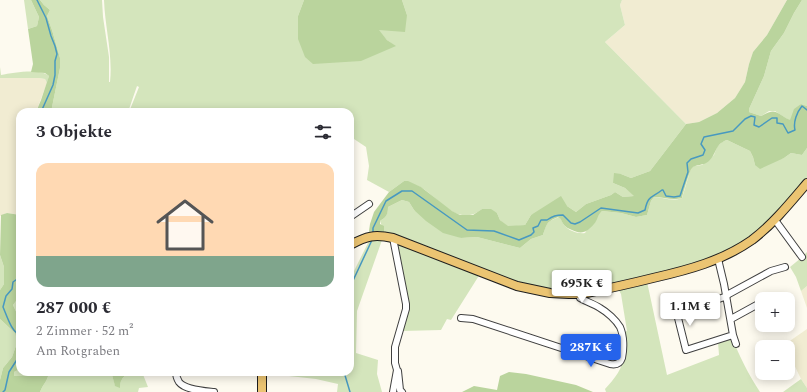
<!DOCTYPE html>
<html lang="de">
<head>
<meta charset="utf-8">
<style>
  body { margin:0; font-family:Spectral,serif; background:#f2f2f3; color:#2b2b33; height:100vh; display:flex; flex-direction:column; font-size:15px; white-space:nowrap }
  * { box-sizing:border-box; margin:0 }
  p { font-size:13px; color:#7c7c81 }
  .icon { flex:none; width:22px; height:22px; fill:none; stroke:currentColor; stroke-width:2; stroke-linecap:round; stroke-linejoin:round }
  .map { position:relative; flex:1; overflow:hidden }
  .details { position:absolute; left:16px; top:108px; width:338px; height:268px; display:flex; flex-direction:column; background:#fff; border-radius:12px; box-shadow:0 2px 10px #0003 }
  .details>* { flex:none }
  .buttons { position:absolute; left:755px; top:292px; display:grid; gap:8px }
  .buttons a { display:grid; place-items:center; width:40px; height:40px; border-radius:8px; background:#fff; box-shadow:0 2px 10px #0003; font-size:20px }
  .price { position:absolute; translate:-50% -34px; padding:0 9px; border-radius:4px; background:#fff; color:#222; font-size:13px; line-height:26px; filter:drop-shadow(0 1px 2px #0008) }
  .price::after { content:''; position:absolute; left:50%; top:24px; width:12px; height:9px; margin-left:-6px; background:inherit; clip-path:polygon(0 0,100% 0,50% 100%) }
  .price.selected { background:#2563eb; color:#fff }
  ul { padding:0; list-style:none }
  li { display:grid; align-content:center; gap:8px; height:212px; padding:0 20px }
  li span { display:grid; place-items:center; height:124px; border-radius:12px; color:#555 }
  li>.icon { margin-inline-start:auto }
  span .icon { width:72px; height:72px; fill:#fffc; stroke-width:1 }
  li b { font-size:17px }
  h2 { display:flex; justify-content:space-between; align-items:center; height:48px; padding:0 20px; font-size:17px }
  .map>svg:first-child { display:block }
  .farmland { fill:#f1ecd2 }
  .green { fill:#d4e5bc }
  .forest { fill:#bad49d }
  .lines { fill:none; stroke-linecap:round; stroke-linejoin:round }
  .stream { stroke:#4799c0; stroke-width:1.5 }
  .minor-casing { stroke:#404040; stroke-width:8 }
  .major-casing { stroke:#1e1e1e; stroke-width:10 }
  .minor { stroke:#fff; stroke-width:6 }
  .major { stroke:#ebc472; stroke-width:8 }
</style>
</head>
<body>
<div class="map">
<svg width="807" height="392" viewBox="0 0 807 392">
  <rect width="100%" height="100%" fill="#fdfaef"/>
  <!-- farmland -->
  <path class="farmland" d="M622,0H787L767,35L753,52L749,64L745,82L735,98L717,113L699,122L686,124L605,42L625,25L620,5Z
    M0,78H39L45,79L47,83L36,112H20V215L7,213L0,216Z
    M807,286V308L801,291Z
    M807,329V388L801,379L788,352V347H785L784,345Z"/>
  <!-- green -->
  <path class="green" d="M24,0H31L39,17L37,26L28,29Z
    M40,0H102L103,17L109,57V82H110C113,55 105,28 104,0H304L298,16L395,46L387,40L378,30L407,15L402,0H622L620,5L625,25L605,42L686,124L650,171L631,178L621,174L613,183L625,188L635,196L623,197L615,192L611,195L586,204L576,212L567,206L531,215L525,225L508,227L500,220L497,213L482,209C459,228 441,200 422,188C417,185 410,183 404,181L389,192L367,180L369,166L366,147L354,139L350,154V112H129L139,87L137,86L128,112H51L60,68V58L52,30L47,16L50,10L44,5Z
    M802,0H807V106L801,104L790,121L775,111H769L761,116L749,112V109L764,76L771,51L784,33L794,13Z
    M0,67L1,75C14,73 39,68 49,76L47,83L45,79L39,78H0Z
    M727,140L750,151L753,157L755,165L784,158L791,153L802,155L807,148V179C785,205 763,231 733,248C708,263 674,269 646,277L667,375L719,355L718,342L732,337C739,356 749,375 760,392H606L605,389C614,379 623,369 624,355C625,348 624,340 624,332L627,331L621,294L618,289L562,297L537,294L513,288L480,274L451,320L447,319L441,330L402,331L409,305L396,243L382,240L357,311L356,353L378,360L377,374L382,392H337L338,384L316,379L289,376V372H350V279L369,241V231L384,232L380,221C386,217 388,214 388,207L402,200L409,202L414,210L461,238L477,237L520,248L531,239L543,235C547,223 546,222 559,217C562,219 562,222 564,225C569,231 578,234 585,233L598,213L602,211L621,213L636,217L647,215L651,201L654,197C663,197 672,202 682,198L691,168L694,166L702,165L714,155L717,147L722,142Z
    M807,252V286L801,291L796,277L790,267L801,258Z
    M0,255L4,267V284L0,290Z
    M20,296V320L13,305Z
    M0,319L15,333L17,343L12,357L3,368L0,380Z
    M20,369V372H36L30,376H14V372Z
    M49,372H106L112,375L115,385L120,387C120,381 122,378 127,374V372H142L148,387L139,388L138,392H40C43,384 48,381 49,372Z
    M801,379L807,388V392H783Z"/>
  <!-- forest -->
  <path class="forest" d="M31,0H40L44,5L50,10L47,16L52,30L60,58V68L51,112H36L41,100L49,76L45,73L31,72L33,64L28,29L37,26L39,17Z
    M304,0H402L407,15L405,32L379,30L387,40L396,46L361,61L313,64L305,57L298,39V16Z
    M787,0H802L794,13L784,33L771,51L764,76L749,109V112L761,116C777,107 775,113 790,120L794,109L801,104L807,106V148L802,155L791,153L784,158L760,169L755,165L753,157L750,151L727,140C715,144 717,153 709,161C704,166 695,164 692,168C690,169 683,193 682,198C672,201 664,197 654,197L651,201L647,215L636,217L621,213L602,211C597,215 598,220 594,224C587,232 582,235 572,230C569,229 566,227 564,225C561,221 562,219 558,217C546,222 547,224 543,235L531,239L520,248L477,237L461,238L443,233L426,221L414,210L409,202L402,200L388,207C388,215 386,217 380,221V224L384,226V232L369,231L370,224L374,212L389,192L404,181H408L421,187L452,211L460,215H473L482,209H491L497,213L500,220L508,226L525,225L531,215L561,196L567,206L576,212L586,204L611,195L615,192L623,197L634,196L625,188L613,183L614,173L621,174L631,178L650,171L686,124L699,122L717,113L735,98L745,82L749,64L753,52L767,35Z
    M7,213L20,215V296L13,305L20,320V369L14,372V376H30L36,372H49C48,381 43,384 40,392H0V380L3,368L12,357L17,343L15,333L0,319V290L4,284V267L0,255L1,215Z
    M106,372H127V374C122,378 120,381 120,388L115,386L112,375Z
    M509,372L526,374L576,385L593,392H462L474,386L497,390L500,376Z"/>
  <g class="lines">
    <!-- stream -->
    <path class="stream" d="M37,0L46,18L51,36L55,46L57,54L55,61V75L53,85L41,112
      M373,233V228L386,201L402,191H412L467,230L494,231L519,240L531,235L534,232L533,228L538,226L541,220H547C553,216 556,215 563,215L571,223L575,224L580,222L601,208L638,213L645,210C648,195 652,198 662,190H663L666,196L674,197L680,196L688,172L687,163L691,159L703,155L705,150L701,144L704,137L733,131L745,119L751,116L755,117L754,125L759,127L772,118H777V123L783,124L788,133L795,130C793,122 797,112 802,106L807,110
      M20,268V273
      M20,277L13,282L12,289L6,296L3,307C7,316 11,331 20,335
      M350,287L372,240
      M344,372L350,392
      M3,392L5,390L9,372L20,355"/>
    <defs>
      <path id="minor" d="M350,217L369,204
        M775,220L802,257
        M718,259L724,284L733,335L736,344
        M727,295L771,271L785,267
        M727,296L677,314L686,350L733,335
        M767,299H771
        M461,318L473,319L610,364C615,365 620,364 622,358C624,349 624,336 620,327C616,320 607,312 600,308C594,304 587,302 580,298L579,294
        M731,319L762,302
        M398,371L400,390L402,392
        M176,372C176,375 177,379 179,382C185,390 204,391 214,392
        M393,392L397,370L395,363V347L406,309V304L393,238"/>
      <path id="major" d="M350,245C367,236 374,234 393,238L517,286L550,293L569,294H582C606,289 629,284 653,278C688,270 722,261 752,240C773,224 790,203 807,183
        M262,392V372"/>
    </defs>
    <!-- minor casing -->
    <use href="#minor" class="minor-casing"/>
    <!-- major casing -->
    <use href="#major" class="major-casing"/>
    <!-- minor -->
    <use href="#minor" class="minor"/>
    <!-- major -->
    <use href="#major" class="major"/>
  </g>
</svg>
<div class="buttons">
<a>+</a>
<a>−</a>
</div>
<b class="price" style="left:582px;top:304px">695K €</b>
<b class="price" style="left:690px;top:327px">1.1M €</b>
<b class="price selected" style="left:591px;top:368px">287K €</b>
<section class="details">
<h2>3 Objekte<svg class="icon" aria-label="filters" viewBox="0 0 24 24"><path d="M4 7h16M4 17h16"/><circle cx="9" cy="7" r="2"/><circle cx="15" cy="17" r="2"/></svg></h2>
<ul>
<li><span style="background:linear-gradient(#ffd9b3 75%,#7fa58c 0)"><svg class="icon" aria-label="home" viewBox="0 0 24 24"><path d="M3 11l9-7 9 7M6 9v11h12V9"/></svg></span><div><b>287 000 €</b><p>2 Zimmer · 52 m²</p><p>Am Rotgraben</p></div></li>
</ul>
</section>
</div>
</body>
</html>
